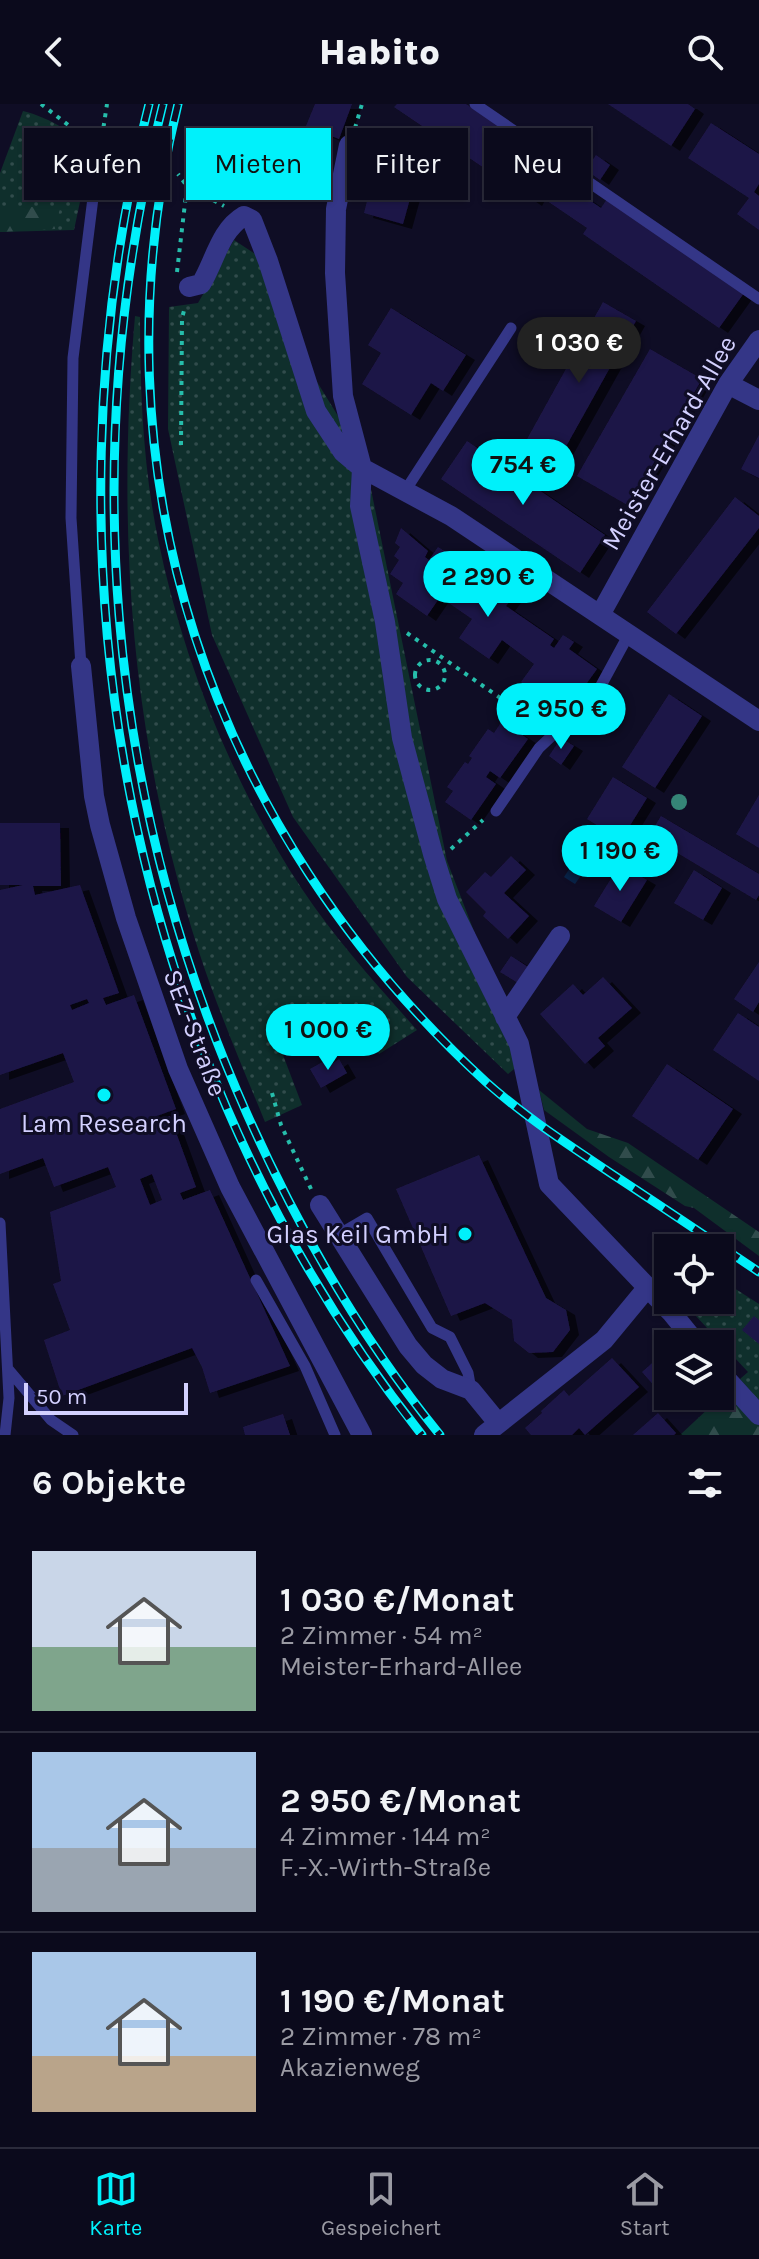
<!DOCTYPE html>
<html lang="de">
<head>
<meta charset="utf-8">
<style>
  body { margin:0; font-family:Karla,sans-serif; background:#191829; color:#f1f3f6; height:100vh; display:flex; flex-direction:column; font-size:30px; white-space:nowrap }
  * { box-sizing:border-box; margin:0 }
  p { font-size:26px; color:#9a9aa3 }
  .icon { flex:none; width:44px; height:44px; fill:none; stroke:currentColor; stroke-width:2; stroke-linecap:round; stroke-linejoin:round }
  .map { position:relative; height:1331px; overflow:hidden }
  .details { display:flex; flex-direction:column; background:#0b0a1c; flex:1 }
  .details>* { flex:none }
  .hud { position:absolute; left:24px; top:24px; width:712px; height:72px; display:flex; gap:16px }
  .fabs { position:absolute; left:654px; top:1130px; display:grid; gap:16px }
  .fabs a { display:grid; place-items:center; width:80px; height:80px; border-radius:0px; background:#0b0a1c; box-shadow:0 2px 6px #0004,0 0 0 2px #2b2b3b; font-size:40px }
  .scale { position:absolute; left:24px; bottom:20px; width:164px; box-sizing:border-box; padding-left:8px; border:4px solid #d3d0ff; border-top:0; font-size:22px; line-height:28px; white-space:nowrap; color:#d3d0ff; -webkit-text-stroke:6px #0f0d25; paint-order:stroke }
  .price { position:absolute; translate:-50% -68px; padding:0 18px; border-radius:28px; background:#00f1fb; color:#111; font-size:26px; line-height:52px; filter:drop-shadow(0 2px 4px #0008) }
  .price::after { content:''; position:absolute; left:50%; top:48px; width:24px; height:18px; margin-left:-12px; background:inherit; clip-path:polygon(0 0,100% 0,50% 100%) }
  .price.active { background:#222; color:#fff }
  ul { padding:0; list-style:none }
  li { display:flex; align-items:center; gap:24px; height:200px; padding:0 32px }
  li+li { border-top:2px solid #2b2b3b }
  li span { display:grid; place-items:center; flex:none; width:224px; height:160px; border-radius:0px; color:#555 }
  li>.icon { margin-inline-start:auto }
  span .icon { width:96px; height:96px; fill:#fffc; stroke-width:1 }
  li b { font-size:34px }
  h2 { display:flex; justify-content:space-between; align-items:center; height:96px; padding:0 32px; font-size:34px }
  .tag { padding:0 28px; border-radius:0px; background:#0b0a1c; box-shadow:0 2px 6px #0004,0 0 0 2px #2b2b3b; font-size:28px; line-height:72px }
  .tag.active { background:#00f1fb; color:#111 }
  header { display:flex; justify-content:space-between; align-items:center; height:104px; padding:0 32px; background:#0b0a1c; font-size:36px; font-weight:800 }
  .menu { display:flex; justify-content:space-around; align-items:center; height:112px; border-top:2px solid #2b2b3b; background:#0b0a1c; font-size:22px; color:#9a9aa3 }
  .menu a { display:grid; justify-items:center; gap:4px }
  .menu .active { color:#00f1fb }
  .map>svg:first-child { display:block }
  .grass { fill:url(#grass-dots) }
  .forest { fill:url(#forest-firs) }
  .water { fill:url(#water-ripples) }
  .building { fill:#1e1747; fill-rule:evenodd; filter:url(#shadow) }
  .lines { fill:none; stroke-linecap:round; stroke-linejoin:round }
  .path { stroke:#26bdab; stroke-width:4; stroke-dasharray:4 6; stroke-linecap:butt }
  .lane { stroke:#343687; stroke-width:11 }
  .street { stroke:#343687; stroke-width:20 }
  .rail-casing { stroke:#00f1fb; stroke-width:9 }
  .rail { stroke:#0f0d25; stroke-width:6; stroke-dasharray:18; stroke-linecap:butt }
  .tree { fill:#358577 }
  .poi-dot { fill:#00f1fb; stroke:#0f0d25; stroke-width:3 }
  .labels { text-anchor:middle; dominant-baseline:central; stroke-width:6; stroke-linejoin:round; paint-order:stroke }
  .street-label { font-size:26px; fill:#d3d0ff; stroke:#0f0d25 }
  .poi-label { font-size:26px; fill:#d3d0ff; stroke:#0f0d25 }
</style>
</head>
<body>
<header><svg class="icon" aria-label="back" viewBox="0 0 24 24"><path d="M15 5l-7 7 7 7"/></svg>Habito<svg class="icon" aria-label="search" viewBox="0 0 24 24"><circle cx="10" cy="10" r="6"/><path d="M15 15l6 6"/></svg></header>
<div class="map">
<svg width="759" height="1331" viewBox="0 0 759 1331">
  <defs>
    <pattern id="grass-dots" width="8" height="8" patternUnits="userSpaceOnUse" patternTransform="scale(2)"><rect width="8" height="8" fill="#0f2f2c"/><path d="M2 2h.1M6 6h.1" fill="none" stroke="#314c4c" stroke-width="1.8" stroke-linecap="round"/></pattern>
    <pattern id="forest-firs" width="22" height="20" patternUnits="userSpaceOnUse" patternTransform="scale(2)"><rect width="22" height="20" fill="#0f2f2c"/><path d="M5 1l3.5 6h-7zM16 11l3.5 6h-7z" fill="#314c4c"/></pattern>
    <pattern id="water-ripples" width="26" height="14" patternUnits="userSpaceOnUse" patternTransform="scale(2)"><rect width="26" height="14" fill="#082348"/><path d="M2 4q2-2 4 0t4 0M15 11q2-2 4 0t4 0" fill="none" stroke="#2b4263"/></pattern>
    <filter id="shadow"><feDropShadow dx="9" dy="5" stdDeviation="0" flood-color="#0009"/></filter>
  </defs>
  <rect width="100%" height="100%" fill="#0f0d25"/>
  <!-- grass -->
  <path class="grass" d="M23,7C47,13 88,32 88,60L74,126L0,128V69Z
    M234,136L260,153L303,255L365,356L447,757L524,957L508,970L407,873L293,713L212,531L168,325L169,203L198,199Z
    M135,212L140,213C140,287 143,362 158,435C183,558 233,681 302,785C336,836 377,881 417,926L379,950L366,926L332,939L326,929L283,951L302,1001L265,1018C242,962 218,906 199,848C131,637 116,431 135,212Z
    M720,1175L759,1200V1296L740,1275L748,1268L681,1196H720Z"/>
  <!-- forest -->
  <path class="forest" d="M0,102L60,104L55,125L0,128Z
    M539,986L587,1025L628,1039L759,1128V1152L694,1104L685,1102L609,1053L544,1006Z
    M740,1275L759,1296V1331H680Z"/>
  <!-- water -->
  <path class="water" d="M580,749L591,757L575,780L564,773Z"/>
  <!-- building -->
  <path class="building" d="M315,0H352L339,35L306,22Z
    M397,0H466L557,61L551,70L601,104L607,95L744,189L719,224L583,130L587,124L537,90L533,97L394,3Z
    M608,0H688L695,5L671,42Z
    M711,19L759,50V80L754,88L759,92V126L737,110L749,94L688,54Z
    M596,51L610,61L600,76L586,66Z
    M376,62L416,73L403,120L364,109Z
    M603,198L636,217L554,364L521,346Z
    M391,204L466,251L443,287L431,279L411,311L362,280L381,249L368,241Z
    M650,245L702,275L629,402L577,372Z
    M759,331V374L741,365Z
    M467,337L605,431L580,469L441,375Z
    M735,393L759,412V424L676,530L647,508Z
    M401,424L428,447L425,453L429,456L438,443L449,450L444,458L491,491L488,496L492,500L501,487L512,494L506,502L554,535L550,541L554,544L563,531L574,538L569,545L597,565L579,590L565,580L551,599L521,578L534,560L502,536L489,555L459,534L472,515L440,493L427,512L396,490L403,479L390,470L399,456L394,452L400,443L395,439Z
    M669,590L702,612L655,684L622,663Z
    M502,617L528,635L500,674L490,667L486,673L496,680L471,716L445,698L453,687L447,683L465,658L468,660L472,654L469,652L488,625L494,629Z
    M561,634L574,642L561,661L549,652Z
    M613,673L647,694L621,736L587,715Z
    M759,691V744L736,730Z
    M661,712L759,770V791L756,796L649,732Z
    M0,719H60L61,782H33L35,791L80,781L119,889L103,894L106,901L134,891L176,1005L154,1013L155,1017L170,1012L196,1083L180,1089L183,1096L210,1086L290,1262L210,1289L202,1263L192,1244L62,1292L44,1236L70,1226L53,1180L61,1177L50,1108L116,1083L108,1063L54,1083L43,1054L0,1070V1005L74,978L63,949L0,971V786L23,781H0ZM87,895L89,899L72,906L70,901ZM152,1070L162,1096L150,1101L140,1075Z
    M511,752L526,766L504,789L529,812L508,835L483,812L486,808L466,788L485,768L491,773Z
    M620,760L647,776L621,818L594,802Z
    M694,766L722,784L703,816L674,799Z
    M511,852L528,863L518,879L500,868Z
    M759,858V898L753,908L734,895Z
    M603,873L632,904L598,934L605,942L585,960L540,910L573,880L583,891Z
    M738,909L759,923V977L713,946Z
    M339,955L347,969L321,984L310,965L326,956L329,962Z
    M667,960L733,1005L698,1056L632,1012Z
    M479,1051L546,1194L566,1206L570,1226L553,1248L529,1249L514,1237L512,1216L485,1199L451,1212L396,1085Z
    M754,1212L759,1216V1240L742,1226Z
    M668,1245V1289L664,1293L642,1268Z
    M612,1254L639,1283L585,1331L579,1324L572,1331H531L525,1324L542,1309L541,1307L564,1286L569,1292Z
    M677,1292H695L685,1301Z
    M658,1309L676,1329L674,1331H633Z
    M283,1310L290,1331H245L243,1323Z"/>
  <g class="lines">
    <!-- path -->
    <path class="path" d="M41,0L89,37
      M355,24L362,0
      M102,33L107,0
      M187,82L224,102
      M177,168L187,82L178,70
      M181,341L182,214L185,203
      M407,529L529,614L537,626
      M415 571a15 15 0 1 1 30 0a15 15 0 1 1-30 0Z
      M451,745L483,716
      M272,989L281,1021L311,1085"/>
    <!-- lane -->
    <path class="lane" d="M475,0L759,195
      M405,387L511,224
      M81,562L71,414L73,254L99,46
      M496,707L539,644L556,628L576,617L592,598L629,530
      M0,1119L9,1294L5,1331
      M338,1131L367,1114L432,1224L450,1233L468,1269L471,1286
      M256,1176L305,1262L335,1331
      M8,1265L51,1316L73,1331"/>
    <!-- street -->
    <path class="street" d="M349,41L336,105L335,169L343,292L362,364L360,402L385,518L402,634L433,750L447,795L519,940L549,1080L671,1208L697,1240
      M189,183L201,180C215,157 220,126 244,112L252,116L268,157L316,307L343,348L362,364L451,412L759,617
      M728,280L759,296
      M600,511L728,280L759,236
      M81,562L94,692L100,721L126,814L178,965L230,1083L362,1331
      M505,913L560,832
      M320,1101L408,1242L424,1261L442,1275L471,1286L498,1319
      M720,1268L759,1311
      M484,1331L604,1236L647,1184"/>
    <defs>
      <path id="rail" d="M149,0C33,456 127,960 422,1331
        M163,0C77,340 104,689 247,1010C298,1124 361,1234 440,1331
        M178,0C88,366 210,725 486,978C524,1012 569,1041 612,1070C661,1102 710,1135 759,1168"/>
    </defs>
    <!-- rail casing -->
    <use href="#rail" class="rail-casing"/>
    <!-- rail -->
    <use href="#rail" class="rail"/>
  </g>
  <!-- trees -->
  <circle class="tree" cx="679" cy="698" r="8"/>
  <!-- markers -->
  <g class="poi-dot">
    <circle cx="104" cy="991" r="8"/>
    <circle cx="465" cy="1130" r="8"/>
  </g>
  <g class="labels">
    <!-- street labels -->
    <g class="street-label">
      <text transform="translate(669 339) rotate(-60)">Meister-Erhard-Allee</text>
      <text transform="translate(195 929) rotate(69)">SEZ-Straße</text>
    </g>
    <!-- poi labels -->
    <g class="poi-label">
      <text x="104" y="1019">Lam Research</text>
      <text x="449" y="1130" text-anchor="end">Glas Keil GmbH</text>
    </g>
  </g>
</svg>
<div class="fabs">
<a><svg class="icon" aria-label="locate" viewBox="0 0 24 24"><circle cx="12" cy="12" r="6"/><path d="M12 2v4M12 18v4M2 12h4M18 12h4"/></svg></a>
<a><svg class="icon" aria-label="layers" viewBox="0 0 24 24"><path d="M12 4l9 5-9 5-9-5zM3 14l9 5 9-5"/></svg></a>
</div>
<div class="scale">50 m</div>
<b class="price active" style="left:579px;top:281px">1 030 €</b>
<b class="price" style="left:523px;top:403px">754 €</b>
<b class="price" style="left:488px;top:515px">2 290 €</b>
<b class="price" style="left:561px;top:647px">2 950 €</b>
<b class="price" style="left:620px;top:789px">1 190 €</b>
<b class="price" style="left:328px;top:968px">1 000 €</b>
<div class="hud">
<a class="tag">Kaufen</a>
<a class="tag active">Mieten</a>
<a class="tag">Filter</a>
<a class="tag">Neu</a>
</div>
</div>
<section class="details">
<h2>6 Objekte<svg class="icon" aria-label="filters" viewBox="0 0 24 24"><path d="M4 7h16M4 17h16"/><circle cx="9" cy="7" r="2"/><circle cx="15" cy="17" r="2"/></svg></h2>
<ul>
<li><span style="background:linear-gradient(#c9d6e8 60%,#7fa58c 0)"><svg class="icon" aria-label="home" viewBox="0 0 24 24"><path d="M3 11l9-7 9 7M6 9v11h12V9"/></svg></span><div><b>1 030 €/Monat</b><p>2 Zimmer · 54 m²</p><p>Meister-Erhard-Allee</p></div></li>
<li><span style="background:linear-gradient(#a9c7e8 60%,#9aa5b1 0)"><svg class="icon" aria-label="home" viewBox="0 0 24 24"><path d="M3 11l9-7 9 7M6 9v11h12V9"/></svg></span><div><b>2 950 €/Monat</b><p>4 Zimmer · 144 m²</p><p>F.-X.-Wirth-Straße</p></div></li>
<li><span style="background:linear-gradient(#a9c7e8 65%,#b9a48a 0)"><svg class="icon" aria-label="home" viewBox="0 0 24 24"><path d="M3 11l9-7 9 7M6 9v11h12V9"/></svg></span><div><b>1 190 €/Monat</b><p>2 Zimmer · 78 m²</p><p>Akazienweg</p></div></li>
</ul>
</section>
<nav class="menu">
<a class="active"><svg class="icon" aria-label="map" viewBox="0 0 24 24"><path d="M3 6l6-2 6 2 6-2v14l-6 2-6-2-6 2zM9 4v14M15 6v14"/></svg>Karte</a>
<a><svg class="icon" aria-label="saved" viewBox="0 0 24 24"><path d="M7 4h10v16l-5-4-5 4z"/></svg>Gespeichert</a>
<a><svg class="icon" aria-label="home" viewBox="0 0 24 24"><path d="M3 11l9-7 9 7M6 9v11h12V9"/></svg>Start</a>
</nav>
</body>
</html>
